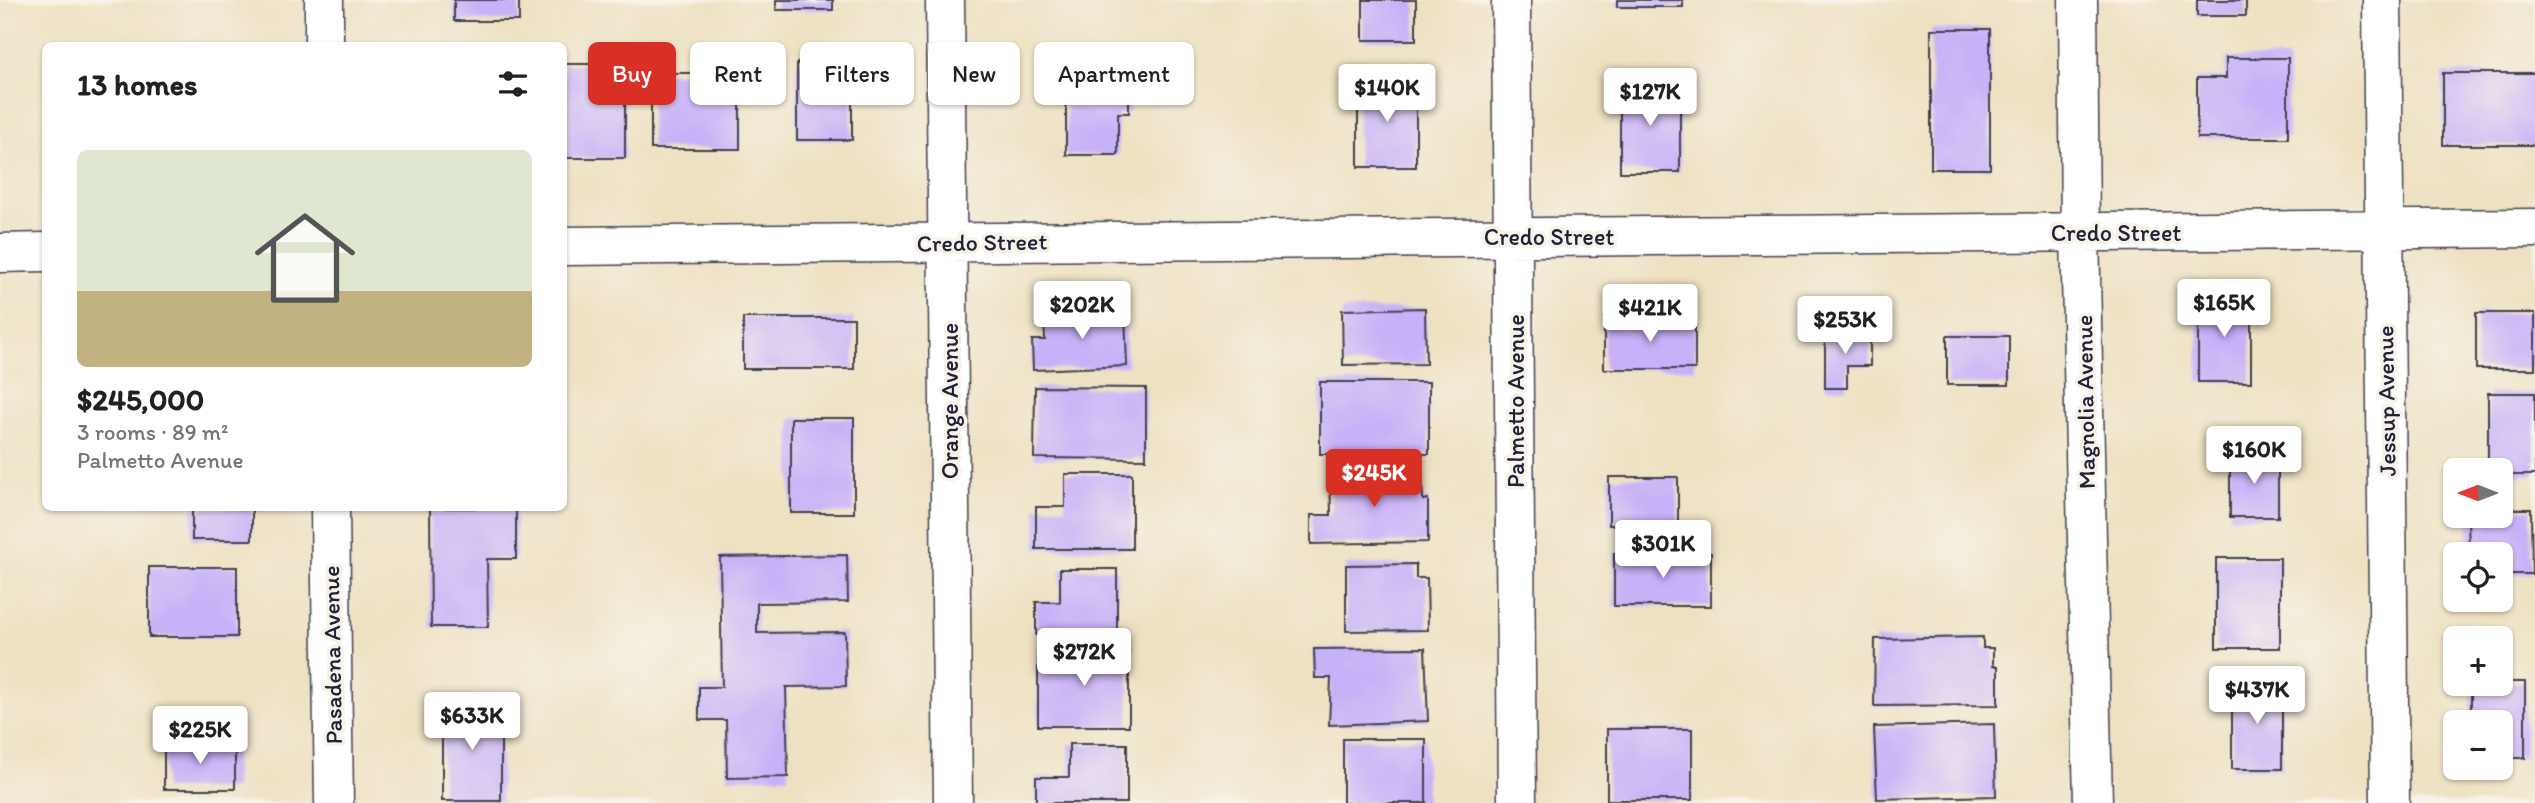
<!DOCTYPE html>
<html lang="en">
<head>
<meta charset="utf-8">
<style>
  body { margin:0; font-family:Itim,sans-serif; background:#f6f6f6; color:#202124; height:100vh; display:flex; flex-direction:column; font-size:26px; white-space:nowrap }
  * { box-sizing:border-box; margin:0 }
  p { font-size:23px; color:#757577 }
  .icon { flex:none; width:38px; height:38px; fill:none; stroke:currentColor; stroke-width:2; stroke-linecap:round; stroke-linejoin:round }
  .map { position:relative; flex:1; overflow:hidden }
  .drawer { position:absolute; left:42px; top:42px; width:525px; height:469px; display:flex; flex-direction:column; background:#fff; border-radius:10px; box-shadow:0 2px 5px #0004 }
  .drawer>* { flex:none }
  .guide { position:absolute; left:588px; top:42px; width:665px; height:63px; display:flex; gap:14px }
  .needle { width:46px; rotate:270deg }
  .fabs { position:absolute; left:2443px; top:458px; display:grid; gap:14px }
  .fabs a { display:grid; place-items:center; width:70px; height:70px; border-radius:10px; background:#fff; box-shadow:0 2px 5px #0004; font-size:35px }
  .price { position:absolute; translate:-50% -60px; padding:0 16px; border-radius:7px; background:#fff; color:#222; font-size:23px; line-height:46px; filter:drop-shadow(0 2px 4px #0008) }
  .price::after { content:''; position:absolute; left:50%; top:42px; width:21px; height:16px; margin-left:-10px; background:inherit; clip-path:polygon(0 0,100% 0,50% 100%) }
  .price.on { background:#d93025; color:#fff }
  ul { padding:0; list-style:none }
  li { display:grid; align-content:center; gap:14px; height:371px; padding:0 35px }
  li+li { border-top:2px solid #e0e0e0 }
  li span { display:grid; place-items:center; height:217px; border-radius:10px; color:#555 }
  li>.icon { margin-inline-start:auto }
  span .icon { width:126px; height:126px; fill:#fffc; stroke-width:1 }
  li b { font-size:30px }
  h2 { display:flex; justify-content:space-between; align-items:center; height:84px; padding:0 35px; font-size:30px }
  .tag { padding:0 24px; border-radius:10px; background:#fff; box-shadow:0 2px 5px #0004; font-size:24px; line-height:63px }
  .tag.on { background:#d93025; color:#fff }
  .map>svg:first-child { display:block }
  .building { fill:#c7b1f8 }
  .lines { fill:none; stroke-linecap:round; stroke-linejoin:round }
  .street-casing { stroke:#413f4f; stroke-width:41 }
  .street { stroke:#fff; stroke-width:38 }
  .labels { text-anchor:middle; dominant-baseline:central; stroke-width:7; stroke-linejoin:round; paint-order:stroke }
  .street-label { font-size:24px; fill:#22223b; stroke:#f7f3e8 }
</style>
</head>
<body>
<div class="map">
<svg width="2535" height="803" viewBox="0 0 2535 803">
  <rect width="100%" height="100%" fill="#f7f3e8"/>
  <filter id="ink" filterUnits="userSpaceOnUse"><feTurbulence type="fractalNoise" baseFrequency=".0143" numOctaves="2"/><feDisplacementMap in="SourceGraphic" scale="14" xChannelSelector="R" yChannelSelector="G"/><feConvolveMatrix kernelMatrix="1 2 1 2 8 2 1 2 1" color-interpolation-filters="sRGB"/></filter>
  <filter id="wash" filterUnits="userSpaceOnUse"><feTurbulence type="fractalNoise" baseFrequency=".00686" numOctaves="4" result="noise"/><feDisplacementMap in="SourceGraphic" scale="28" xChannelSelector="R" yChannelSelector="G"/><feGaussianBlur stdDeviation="1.57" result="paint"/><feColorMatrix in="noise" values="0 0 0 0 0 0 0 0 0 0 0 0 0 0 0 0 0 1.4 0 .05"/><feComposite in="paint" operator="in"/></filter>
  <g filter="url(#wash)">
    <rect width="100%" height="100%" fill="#eee1c2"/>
    <g id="blocks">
      <!-- building -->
      <path class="building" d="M454,0H519V21H454Z
        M776,0H833V10H776Z
        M1363,0H1416V40H1363Z
        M1617,0H1683V7H1617Z
        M2197,0H2246V16H2197Z
        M1931,29H1990V169H1931Z
        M1066,56H1129V113H1118V155H1066Z
        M2226,58H2288V138H2197V78H2226Z
        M797,63H852V140H797Z
        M564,64H625V158H564Z
        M651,73H740V149H651Z
        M2443,73H2535V145H2443Z
        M1358,80H1416V167H1358Z
        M1620,85H1680V172H1620Z
        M2198,296H2251V382H2198Z
        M1425,308L1426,364L1343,365L1342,310Z
        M1125,312L1127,366L1033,370L1032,340H1045L1044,313Z
        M2476,313H2535V369H2476Z
        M743,318H854V369H743Z
        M1604,318H1695V369H1604Z
        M1825,333H1870V366H1847V388H1825Z
        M1947,336H2009V385H1947Z
        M1320,382H1429V454H1320Z
        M1035,387L1146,388V459L1034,458Z
        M2488,393H2535V475H2501V471H2488Z
        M791,418H854V513H791Z
        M2230,455H2278V517H2230Z
        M1422,470L1423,500L1428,499V542L1311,544V515H1331L1330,471Z
        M1065,474H1132V549H1036V507H1065Z
        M1609,477H1678V525H1609Z
        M192,508H252V540H192Z
        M430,508H516V559H487L488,627H431Z
        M2501,509H2531L2532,574H2501V555H2469L2468,516H2501Z
        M1614,553H1711V606H1614Z
        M847,555L848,602L757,603V633L845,632L846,686L786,687L788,777L727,778L726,720H699V687H722L720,557Z
        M2216,558H2280V648H2216Z
        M1416,564V578H1427L1428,630L1346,631V565Z
        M149,567H237V637H149Z
        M1060,569H1117V635H1036V602H1060Z
        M1983,637V648H1993V666H1998V705L1874,706L1875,639Z
        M1425,648L1428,721L1329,725L1331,678H1315L1314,649Z
        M1129,649V726H1038V650Z
        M2501,682H2525V758H2501V723H2471V684H2501Z
        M2232,684H2282V769H2232Z
        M442,703H501V801H442Z
        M1994,724L1996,796L1877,799L1874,727Z
        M1607,729H1692V800H1607Z
        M1343,739H1426V803H1343Z
        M164,744H235V789H164Z
        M1069,744H1127V803H1036V777H1069Z"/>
    </g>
  </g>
  <g filter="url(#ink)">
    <use href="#blocks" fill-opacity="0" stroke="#413f4f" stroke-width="2"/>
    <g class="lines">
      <defs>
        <path id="street" d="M324,0V46
          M945,0L953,803
          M1511,0L1517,803
          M2078,0L2080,232L2093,803
          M2382,0L2390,803
          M564,246L2535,228
          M0,253L46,252
          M330,508L334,803"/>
      </defs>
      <!-- street casing -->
      <use href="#street" class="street-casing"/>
      <!-- street -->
      <use href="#street" class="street"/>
    </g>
  </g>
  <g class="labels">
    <!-- street labels -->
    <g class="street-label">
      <text x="2116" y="232">Credo Street</text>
      <text x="1549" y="236">Credo Street</text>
      <text transform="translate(982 242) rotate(-1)">Credo Street</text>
      <text transform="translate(949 401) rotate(-90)">Orange Avenue</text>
      <text transform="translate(1515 401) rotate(-90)">Palmetto Avenue</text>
      <text transform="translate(2386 401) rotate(-91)">Jessup Avenue</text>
      <text transform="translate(2085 402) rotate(-91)">Magnolia Avenue</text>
      <text transform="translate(332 655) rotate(-91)">Pasadena Avenue</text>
    </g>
  </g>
</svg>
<div class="fabs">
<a><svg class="needle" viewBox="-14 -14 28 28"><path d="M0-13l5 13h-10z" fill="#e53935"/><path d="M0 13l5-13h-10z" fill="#757577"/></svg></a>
<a><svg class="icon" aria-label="locate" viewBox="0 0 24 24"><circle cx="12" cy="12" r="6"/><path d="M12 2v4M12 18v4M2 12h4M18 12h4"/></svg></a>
<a>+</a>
<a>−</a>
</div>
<b class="price" style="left:1387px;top:124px">$140K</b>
<b class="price" style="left:1650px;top:128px">$127K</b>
<b class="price" style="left:2224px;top:339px">$165K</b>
<b class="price" style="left:1082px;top:341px">$202K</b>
<b class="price" style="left:1650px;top:344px">$421K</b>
<b class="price" style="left:1845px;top:356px">$253K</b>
<b class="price" style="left:2254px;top:486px">$160K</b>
<b class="price on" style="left:1374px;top:509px">$245K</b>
<b class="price" style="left:1663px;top:580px">$301K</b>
<b class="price" style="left:1084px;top:688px">$272K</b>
<b class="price" style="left:2257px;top:726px">$437K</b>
<b class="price" style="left:472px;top:752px">$633K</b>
<b class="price" style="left:200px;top:766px">$225K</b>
<div class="guide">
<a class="tag on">Buy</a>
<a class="tag">Rent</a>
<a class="tag">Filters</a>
<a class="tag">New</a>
<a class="tag">Apartment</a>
</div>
<section class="drawer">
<h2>13 homes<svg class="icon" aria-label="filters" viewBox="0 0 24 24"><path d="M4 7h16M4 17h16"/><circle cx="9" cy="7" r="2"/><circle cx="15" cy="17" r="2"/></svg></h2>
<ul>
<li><span style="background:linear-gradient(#dfe7d0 65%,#c2b280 0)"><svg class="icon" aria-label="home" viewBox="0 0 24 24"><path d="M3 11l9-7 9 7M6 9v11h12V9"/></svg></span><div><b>$245,000</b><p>3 rooms · 89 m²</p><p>Palmetto Avenue</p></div></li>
</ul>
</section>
</div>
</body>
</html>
